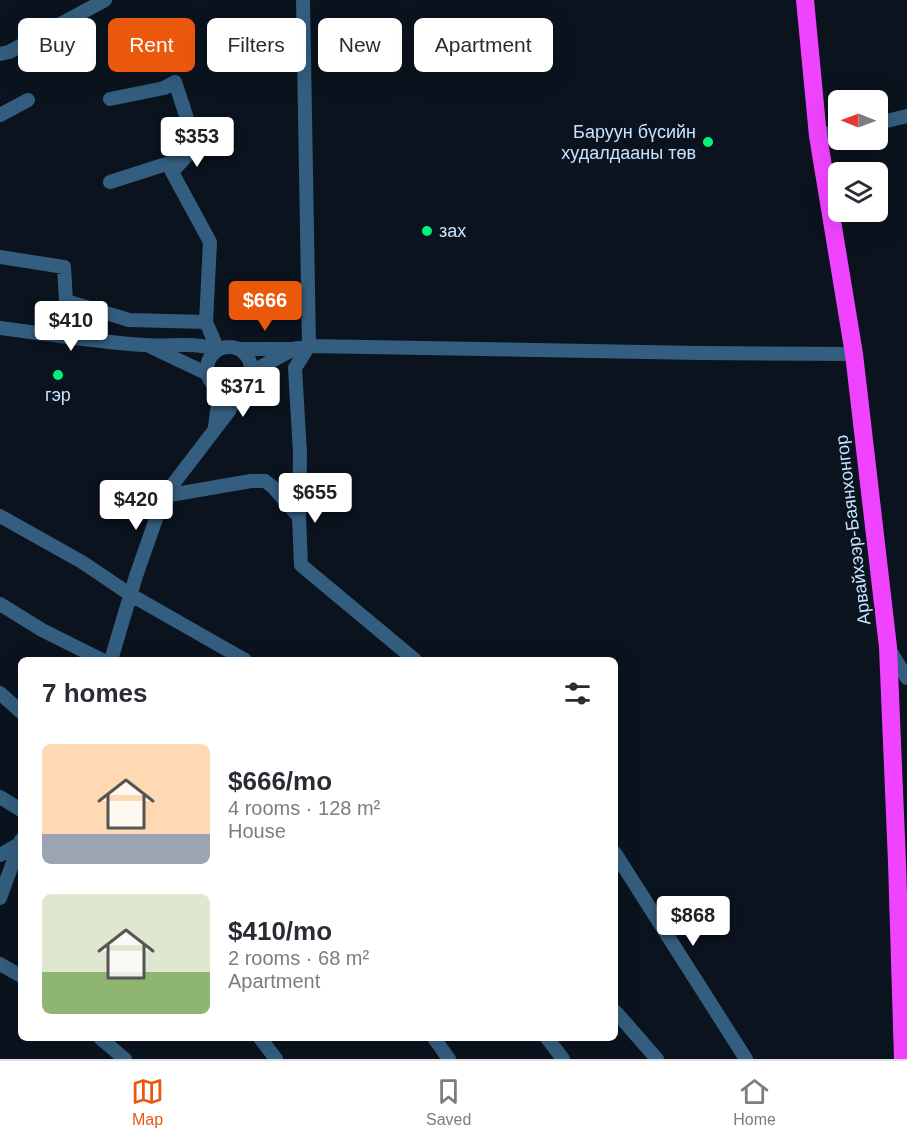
<!DOCTYPE html>
<html lang="en">
<head>
<meta charset="utf-8">
<style>
  body { margin:0; font-family:Arial,sans-serif; background:#f7f7f7; color:#2b2b33; height:100vh; display:flex; flex-direction:column; font-size:22px; white-space:nowrap }
  * { box-sizing:border-box; margin:0 }
  p { font-size:20px; color:#7c7c81 }
  .icon { flex:none; width:33px; height:33px; fill:none; stroke:currentColor; stroke-width:2; stroke-linecap:round; stroke-linejoin:round }
  .map { position:relative; flex:1; overflow:hidden }
  .drawer { position:absolute; left:18px; top:657px; width:600px; height:384px; display:flex; flex-direction:column; background:#fff; border-radius:9px; box-shadow:0 6px 24px #0002 }
  .drawer>* { flex:none }
  .hud { position:absolute; left:18px; top:18px; width:600px; height:54px; display:flex; gap:12px }
  .needle { width:39px; rotate:271deg }
  .controls { position:absolute; left:828px; top:90px; display:grid; gap:12px }
  .controls a { display:grid; place-items:center; width:60px; height:60px; border-radius:9px; background:#fff; box-shadow:0 6px 24px #0002; font-size:30px }
  .price { position:absolute; translate:-50% -51px; padding:0 14px; border-radius:6px; background:#fff; color:#222; font-size:20px; line-height:39px; filter:drop-shadow(0 2px 3px #0008) }
  .price::after { content:''; position:absolute; left:50%; top:36px; width:18px; height:14px; margin-left:-9px; background:inherit; clip-path:polygon(0 0,100% 0,50% 100%) }
  .price.active { background:#ea580c; color:#fff }
  ul { padding:0; list-style:none }
  li { display:flex; align-items:center; gap:18px; height:150px; padding:0 24px }
  li span { display:grid; place-items:center; flex:none; width:168px; height:120px; border-radius:9px; color:#555 }
  li>.icon { margin-inline-start:auto }
  span .icon { width:72px; height:72px; fill:#fffc; stroke-width:1 }
  li b { font-size:26px }
  h2 { display:flex; justify-content:space-between; align-items:center; height:72px; padding:0 24px; font-size:26px }
  .pill { padding:0 21px; border-radius:9px; background:#fff; box-shadow:0 6px 24px #0002; font-size:21px; line-height:54px }
  .pill.active { background:#ea580c; color:#fff }
  .tabs { display:flex; justify-content:space-around; align-items:center; height:84px; border-top:2px solid #e1e1e2; background:#fff; font-size:16px; color:#7c7c81 }
  .tabs a { display:grid; justify-items:center; gap:3px }
  .tabs .active { color:#ea580c }
  .map>svg:first-child { display:block }
  .lines { fill:none; stroke-linecap:round; stroke-linejoin:round }
  .minor { stroke:#345e7f; stroke-width:14 }
  .highway { stroke:#f043ff; stroke-width:18 }
  .poi-dot { fill:#00f37a; stroke:#0b131e; stroke-width:2 }
  .labels { text-anchor:middle; dominant-baseline:central; stroke-width:4.5; stroke-linejoin:round; paint-order:stroke }
  .poi-label { font-size:18px; fill:#c8e3ff; stroke:#0b131e; text-anchor:end }
  .street-label { font-size:18px; fill:#c8e3ff; stroke:#0b131e }
</style>
</head>
<body>
<div class="map">
<svg width="907" height="1059" viewBox="0 0 907 1059">
  <rect width="100%" height="100%" fill="#0b131e"/>
  <g class="lines">
    <!-- minor -->
    <path class="minor" d="M303,0L309,346L295,368L300,453L299,517L301,565L415,660
      M0,54L9,52L105,0
      M110,99L164,88L175,82L196,146L172,172L210,242L206,322L218,350
      M0,115L28,100
      M878,123L907,116
      M818,136L838,131
      M110,182L182,159
      M0,257L64,267L66,301L129,320L206,322
      M0,328C48,334 96,342 144,345C170,347 193,341 218,350
      M89,339L93,309
      M151,347L208,374
      M207 369a22 22 0 1 1 44 0a22 22 0 1 1-44 0Z
      M238,349H293L309,346L700,353L854,354
      M251,372L292,350
      M215,427L220,389
      M164,496L251,481H265L273,487L299,517
      M0,516L82,562L131,595L245,660
      M0,604L42,630L102,660
      M889,649L907,678
      M111,660L136,576L164,496L229,411L233,403L235,391
      M0,693L21,712
      M0,797L21,810
      M615,853L746,1059
      M0,855L19,844
      M0,898L21,840
      M0,964L21,976
      M615,1011L657,1059
      M100,1038L125,1059
      M260,1038L276,1059
      M434,1038L449,1059
      M547,1038L563,1059"/>
    <!-- highway -->
    <path class="highway" d="M805,0L818,136L854,354L888,647L897,862L903,1059"/>
  </g>
  <!-- markers -->
  <g class="poi-dot">
    <circle cx="708" cy="142" r="6"/>
    <circle cx="427" cy="231" r="6"/>
    <circle cx="58" cy="375" r="6"/>
  </g>
  <g class="labels">
    <!-- poi labels -->
    <g class="poi-label">
      <text x="696" y="132">Баруун бүсийн<tspan x="696" dy="21">худалдааны төв</tspan></text>
      <text x="439" y="231" text-anchor="start">зах</text>
      <text x="58" y="395" text-anchor="middle">гэр</text>
    </g>
    <!-- street labels -->
    <g class="street-label">
      <text transform="translate(853 530) rotate(-97)">Арвайхээр-Баянхонгор</text>
    </g>
  </g>
</svg>
<div class="controls">
<a><svg class="needle" viewBox="-14 -14 28 28"><path d="M0-13l5 13h-10z" fill="#e53935"/><path d="M0 13l5-13h-10z" fill="#7c7c81"/></svg></a>
<a><svg class="icon" aria-label="layers" viewBox="0 0 24 24"><path d="M12 4l9 5-9 5-9-5zM3 14l9 5 9-5"/></svg></a>
</div>
<b class="price" style="left:197px;top:168px">$353</b>
<b class="price active" style="left:265px;top:332px">$666</b>
<b class="price" style="left:71px;top:352px">$410</b>
<b class="price" style="left:243px;top:418px">$371</b>
<b class="price" style="left:315px;top:524px">$655</b>
<b class="price" style="left:136px;top:531px">$420</b>
<b class="price" style="left:693px;top:947px">$868</b>
<div class="hud">
<a class="pill">Buy</a>
<a class="pill active">Rent</a>
<a class="pill">Filters</a>
<a class="pill">New</a>
<a class="pill">Apartment</a>
</div>
<section class="drawer">
<h2>7 homes<svg class="icon" aria-label="filters" viewBox="0 0 24 24"><path d="M4 7h16M4 17h16"/><circle cx="9" cy="7" r="2"/><circle cx="15" cy="17" r="2"/></svg></h2>
<ul>
<li><span style="background:linear-gradient(#ffd9b3 75%,#9aa5b1 0)"><svg class="icon" aria-label="home" viewBox="0 0 24 24"><path d="M3 11l9-7 9 7M6 9v11h12V9"/></svg></span><div><b>$666/mo</b><p>4 rooms · 128 m²</p><p>House</p></div></li>
<li><span style="background:linear-gradient(#dfe7d0 65%,#8fb573 0)"><svg class="icon" aria-label="home" viewBox="0 0 24 24"><path d="M3 11l9-7 9 7M6 9v11h12V9"/></svg></span><div><b>$410/mo</b><p>2 rooms · 68 m²</p><p>Apartment</p></div></li>
</ul>
</section>
</div>
<nav class="tabs">
<a class="active"><svg class="icon" aria-label="map" viewBox="0 0 24 24"><path d="M3 6l6-2 6 2 6-2v14l-6 2-6-2-6 2zM9 4v14M15 6v14"/></svg>Map</a>
<a><svg class="icon" aria-label="saved" viewBox="0 0 24 24"><path d="M7 4h10v16l-5-4-5 4z"/></svg>Saved</a>
<a><svg class="icon" aria-label="home" viewBox="0 0 24 24"><path d="M3 11l9-7 9 7M6 9v11h12V9"/></svg>Home</a>
</nav>
</body>
</html>
